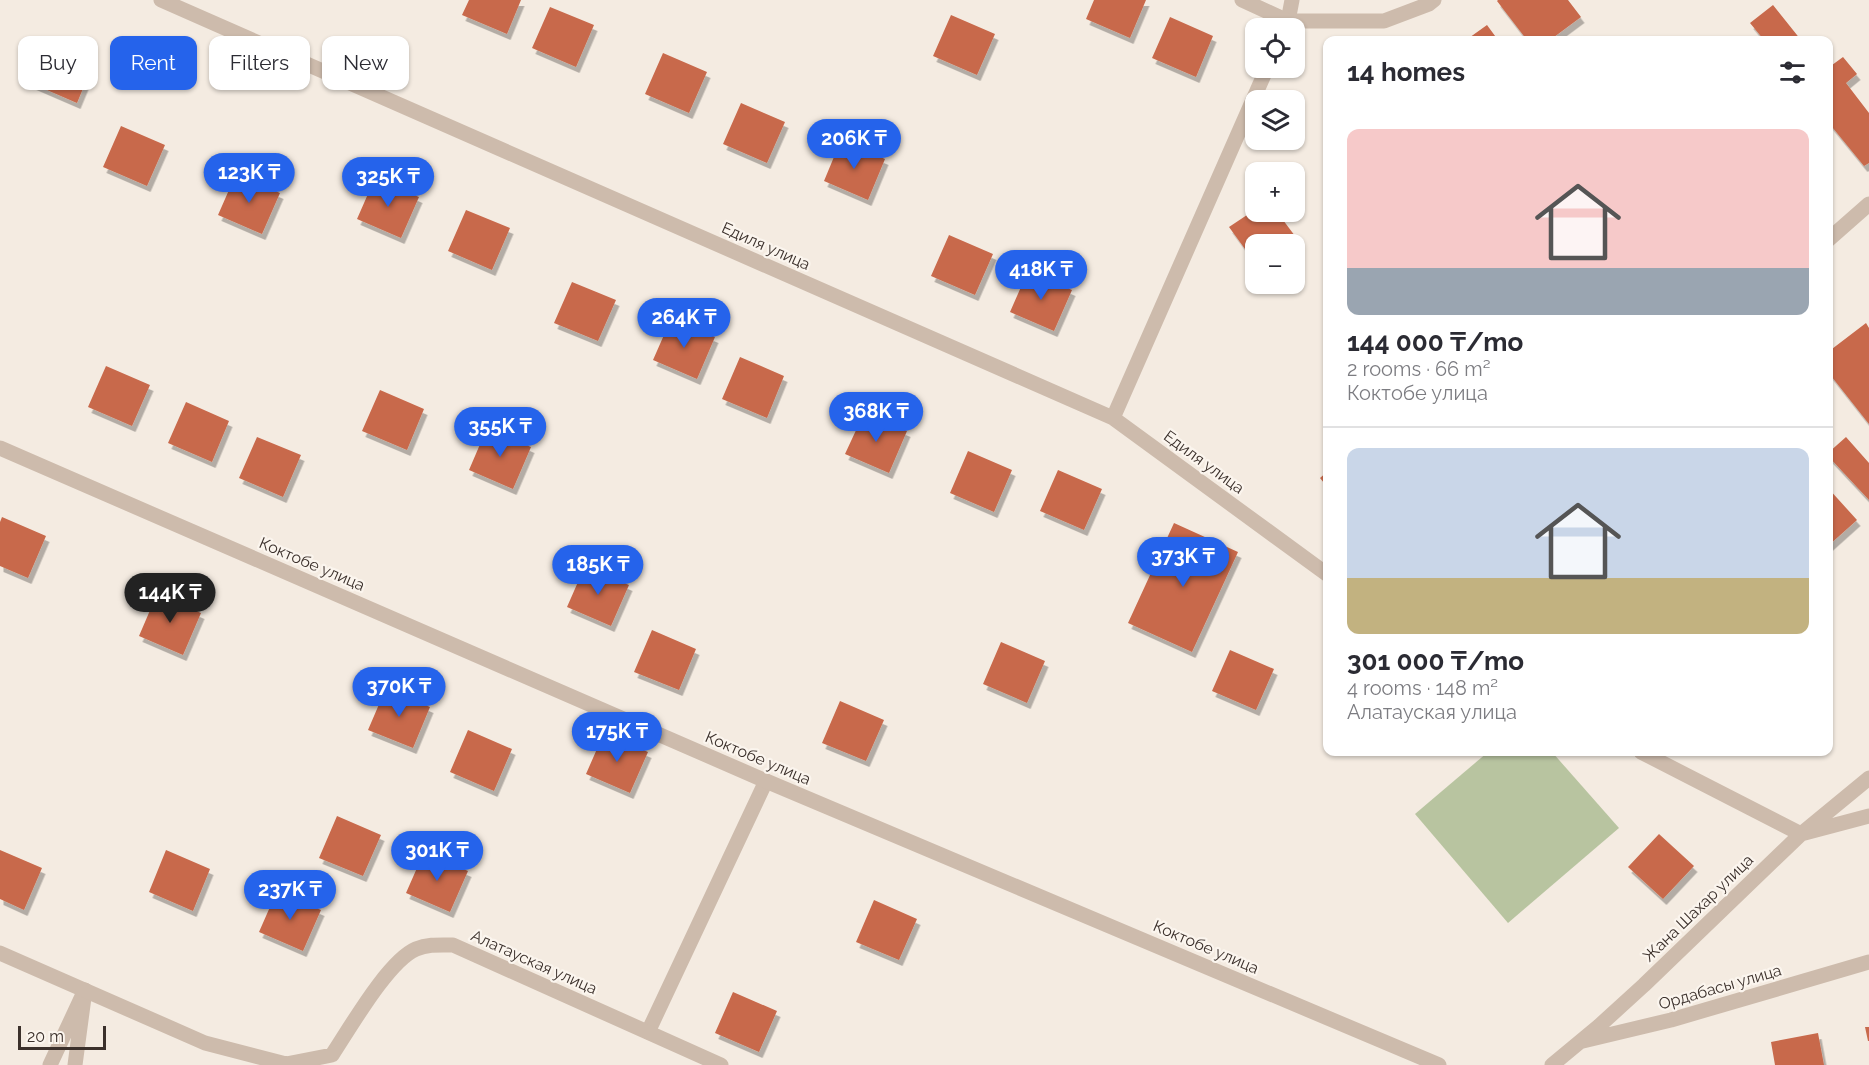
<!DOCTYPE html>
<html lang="en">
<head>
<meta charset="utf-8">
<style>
  body { margin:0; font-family:Raleway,sans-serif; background:#f2f2f3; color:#2b2b33; height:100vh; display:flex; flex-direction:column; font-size:22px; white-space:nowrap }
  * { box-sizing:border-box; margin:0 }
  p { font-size:20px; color:#7c7c81 }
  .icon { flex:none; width:33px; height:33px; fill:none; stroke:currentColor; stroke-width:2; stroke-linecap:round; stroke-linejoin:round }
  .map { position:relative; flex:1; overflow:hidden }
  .panel { position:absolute; left:1323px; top:36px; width:510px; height:720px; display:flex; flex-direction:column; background:#fff; border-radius:12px; box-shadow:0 2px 4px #0004 }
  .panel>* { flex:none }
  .top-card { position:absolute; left:18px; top:36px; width:570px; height:54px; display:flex; gap:12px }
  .fabs { position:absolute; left:1245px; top:18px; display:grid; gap:12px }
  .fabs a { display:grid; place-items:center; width:60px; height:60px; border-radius:12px; background:#fff; box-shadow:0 2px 4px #0004; font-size:30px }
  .scale { position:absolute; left:18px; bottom:15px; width:88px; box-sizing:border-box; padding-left:6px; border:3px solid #3b302b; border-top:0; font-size:16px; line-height:21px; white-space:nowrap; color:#3b302b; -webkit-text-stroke:4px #fbf5ee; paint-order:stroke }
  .price { position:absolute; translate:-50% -51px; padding:0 14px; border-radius:21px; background:#2563eb; color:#fff; font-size:20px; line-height:39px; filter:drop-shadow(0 2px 3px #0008) }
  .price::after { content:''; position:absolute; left:50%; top:36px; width:18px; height:14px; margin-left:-9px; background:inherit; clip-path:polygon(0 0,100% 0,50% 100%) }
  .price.on { background:#222; color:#fff }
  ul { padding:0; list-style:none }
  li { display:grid; align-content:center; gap:12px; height:318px; padding:0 24px }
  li+li { border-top:2px solid #e1e1e2 }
  li span { display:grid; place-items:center; height:186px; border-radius:12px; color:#555 }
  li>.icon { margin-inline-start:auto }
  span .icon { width:108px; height:108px; fill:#fffc; stroke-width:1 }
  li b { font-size:26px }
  h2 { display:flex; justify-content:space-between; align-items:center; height:72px; padding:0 24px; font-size:26px }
  .chip { padding:0 21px; border-radius:12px; background:#fff; box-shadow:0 2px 4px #0004; font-size:21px; line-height:54px }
  .chip.on { background:#2563eb; color:#fff }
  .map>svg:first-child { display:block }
  .green { fill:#b8c4a0 }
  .building { fill:#c8694b; filter:url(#shadow) }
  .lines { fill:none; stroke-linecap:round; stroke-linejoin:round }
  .lane { stroke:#cdbbac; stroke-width:15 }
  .street { stroke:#cdbbac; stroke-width:15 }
  .labels { text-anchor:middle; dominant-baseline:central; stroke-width:4.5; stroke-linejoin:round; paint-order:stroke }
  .street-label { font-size:16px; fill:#3b302b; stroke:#fbf5ee }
</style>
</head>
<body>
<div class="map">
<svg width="1869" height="1065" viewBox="0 0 1869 1065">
  <defs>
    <filter id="shadow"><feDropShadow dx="3.5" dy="6" stdDeviation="0" flood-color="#0004"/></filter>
  </defs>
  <rect width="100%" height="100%" fill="#f4ebe1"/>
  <!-- green -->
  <path class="green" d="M1488,752H1552L1619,828L1508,923L1415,814Z"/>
  <!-- building -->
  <path class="building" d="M469,0H521L507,34L462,15Z
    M1094,0H1146L1130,38L1086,19Z
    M1498,0H1568L1581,17L1550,40H1527L1497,1Z
    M1773,5L1801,40H1764L1750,23Z
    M550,7L594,25L576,67L532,48Z
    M951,15L995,34L977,75L933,56Z
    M1170,17L1213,36L1196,77L1152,58Z
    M1487,25L1498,40H1466Z
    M51,43L94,62L77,103L33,84Z
    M663,53L707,72L689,113L645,94Z
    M1843,57L1857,74L1846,83L1869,113V163L1864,166L1828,122V68Z
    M741,103L785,122L767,163L723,144Z
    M121,126L165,145L147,186L103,167Z
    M841,140L885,159L868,200L824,181Z
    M236,174L280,193L262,234L218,215Z
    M375,178L419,197L401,238L357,219Z
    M1256,209V212H1277L1295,236L1283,244H1256V264L1229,227Z
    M466,210L510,228L492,270L448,251Z
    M949,235L993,254L975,295L931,276Z
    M1028,271L1072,290L1054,331L1010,312Z
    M572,282L616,300L598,341L554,323Z
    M671,319L715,337L697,379L653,360Z
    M1866,323L1869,328V424L1828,372V352Z
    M740,357L784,376L767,418L722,399Z
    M106,366L150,385L132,426L88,407Z
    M380,390L424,409L407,450L362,431Z
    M186,402L229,421L212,462L168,443Z
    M864,413L907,431L889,473L845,454Z
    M487,428L531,447L513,489L469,470Z
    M257,437L301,455L283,497L239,478Z
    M1846,437L1869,463V500L1828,456V453Z
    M968,451L1012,470L994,512L950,493Z
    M1058,470L1102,489L1084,530L1040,511Z
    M1328,471V488L1320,478Z
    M1828,488L1857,520L1828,546Z
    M2,517L46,536L28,578L0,566V522Z
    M1174,523L1238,552L1192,652L1128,623Z
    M585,566L629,585L611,626L567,607Z
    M157,594L201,613L183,655L139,636Z
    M652,630L696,649L679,690L634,672Z
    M1001,642L1045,661L1027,703L983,684Z
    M1230,650L1274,669L1256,710L1212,691Z
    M386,688L430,707L413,748L368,730Z
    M840,701L884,720L866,761L822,743Z
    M468,730L512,749L494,791L450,772Z
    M604,733L648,752L630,793L586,774Z
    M337,816L381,835L363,876L319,858Z
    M1659,834L1694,866L1663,899L1628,867Z
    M0,850L42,868L24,910L0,899Z
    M166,850L210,869L193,911L149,892Z
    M424,852L468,871L450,912L406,893Z
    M277,891L321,910L303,951L259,932Z
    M874,900L917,919L899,960L856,942Z
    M733,992L777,1011L759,1052L715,1033Z
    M1865,1027H1869V1041H1868Z
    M1818,1033L1824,1065H1775L1771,1042Z"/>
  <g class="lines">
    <!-- lane -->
    <path class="lane" d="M1288,21L1292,0
      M648,1032L766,781
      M50,1065L85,990L75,1065"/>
    <!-- street -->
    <path class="street" d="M161,0L1113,418L1328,575
      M1242,0L1288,21H1384L1429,4L1434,0
      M1828,240L1869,204
      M1113,418L1267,68
      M0,448L766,781L1439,1065
      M1641,752L1801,834L1869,816
      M0,953L205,1043L286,1064L332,1055C350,1028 388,961 416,949C428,944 440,945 453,945L721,1065
      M1583,1041L1671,1020L1869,962
      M1552,1065L1599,1026L1644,985L1801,834L1869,778"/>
  </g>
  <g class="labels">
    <!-- street labels -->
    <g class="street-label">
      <text transform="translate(766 246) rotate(24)">Едиля улица</text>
      <text transform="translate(1204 462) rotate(36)">Едиля улица</text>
      <text transform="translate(312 564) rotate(23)">Коктобе улица</text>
      <text transform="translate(758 758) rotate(23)">Коктобе улица</text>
      <text transform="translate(1698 908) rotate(-44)">Жана Шахар улица</text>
      <text transform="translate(1206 947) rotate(23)">Коктобе улица</text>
      <text transform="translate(534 962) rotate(24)">Алатауская улица</text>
      <text transform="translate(1720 987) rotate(-16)">Ордабасы улица</text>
    </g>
  </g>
</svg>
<div class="fabs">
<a><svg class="icon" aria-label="locate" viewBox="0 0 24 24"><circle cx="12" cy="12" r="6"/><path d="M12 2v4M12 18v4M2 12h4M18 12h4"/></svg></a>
<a><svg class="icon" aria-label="layers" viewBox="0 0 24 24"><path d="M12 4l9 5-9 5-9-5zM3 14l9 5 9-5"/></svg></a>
<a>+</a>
<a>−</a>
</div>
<div class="scale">20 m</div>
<b class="price" style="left:854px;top:170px">206K ₸</b>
<b class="price" style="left:249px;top:204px">123K ₸</b>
<b class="price" style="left:388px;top:208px">325K ₸</b>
<b class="price" style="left:1041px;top:301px">418K ₸</b>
<b class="price" style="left:684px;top:349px">264K ₸</b>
<b class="price" style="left:876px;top:443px">368K ₸</b>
<b class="price" style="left:500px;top:458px">355K ₸</b>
<b class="price" style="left:1183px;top:588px">373K ₸</b>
<b class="price" style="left:598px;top:596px">185K ₸</b>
<b class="price on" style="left:170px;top:624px">144K ₸</b>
<b class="price" style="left:399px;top:718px">370K ₸</b>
<b class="price" style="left:617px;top:763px">175K ₸</b>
<b class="price" style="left:437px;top:882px">301K ₸</b>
<b class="price" style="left:290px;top:921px">237K ₸</b>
<div class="top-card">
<a class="chip">Buy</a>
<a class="chip on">Rent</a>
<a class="chip">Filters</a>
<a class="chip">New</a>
</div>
<section class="panel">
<h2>14 homes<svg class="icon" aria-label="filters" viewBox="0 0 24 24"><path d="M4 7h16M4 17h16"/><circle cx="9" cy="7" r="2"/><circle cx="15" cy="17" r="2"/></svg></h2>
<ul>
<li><span style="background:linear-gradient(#f6c9c9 75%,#9aa5b1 0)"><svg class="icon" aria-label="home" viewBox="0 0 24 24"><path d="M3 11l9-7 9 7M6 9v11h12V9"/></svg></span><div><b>144 000 ₸/mo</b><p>2 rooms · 66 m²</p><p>Коктобе улица</p></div></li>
<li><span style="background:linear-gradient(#c9d6e8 70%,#c2b280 0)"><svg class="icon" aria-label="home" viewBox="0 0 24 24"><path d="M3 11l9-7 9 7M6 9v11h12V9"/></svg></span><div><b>301 000 ₸/mo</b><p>4 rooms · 148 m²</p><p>Алатауская улица</p></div></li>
</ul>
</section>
</div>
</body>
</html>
